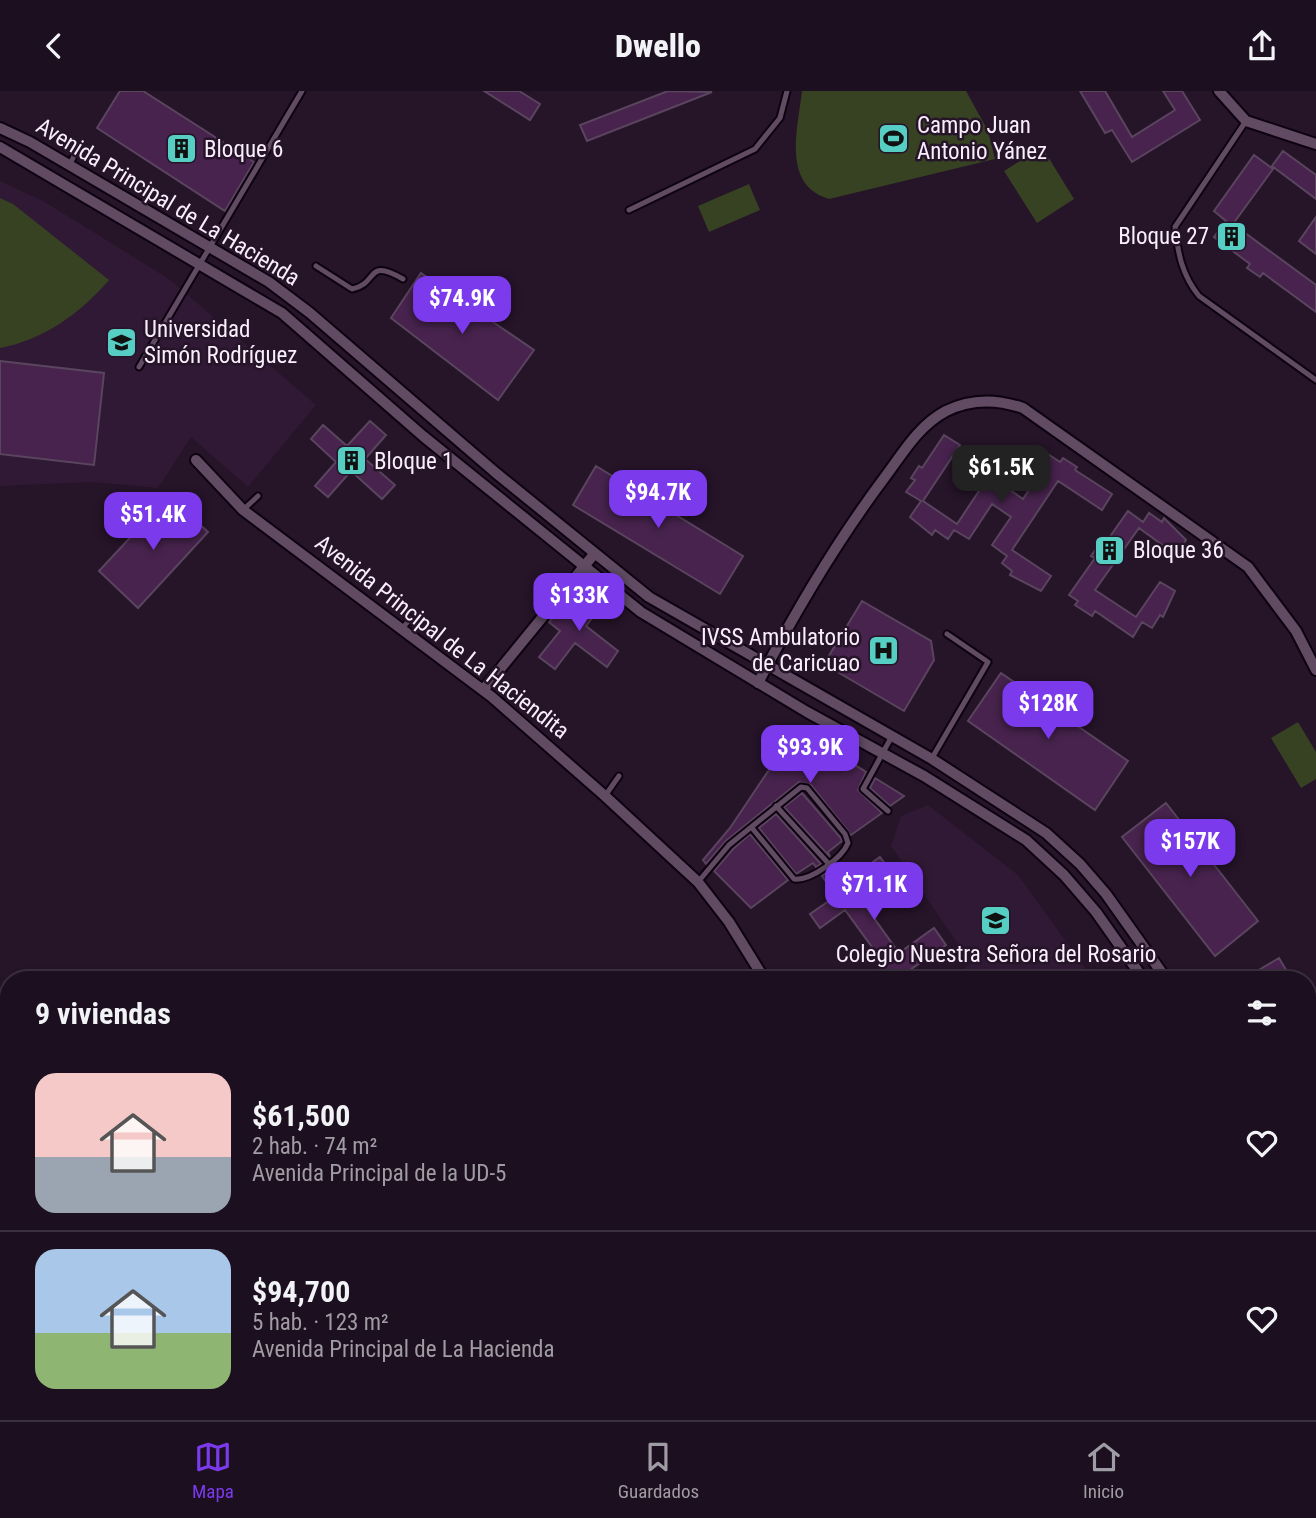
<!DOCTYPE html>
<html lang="es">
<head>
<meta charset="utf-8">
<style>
  body { margin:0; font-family:"Roboto Condensed",sans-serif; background:#291d2c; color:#f1f3f6; height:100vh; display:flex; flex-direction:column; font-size:26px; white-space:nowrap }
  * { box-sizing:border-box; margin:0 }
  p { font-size:23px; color:#a09ca4 }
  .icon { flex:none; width:38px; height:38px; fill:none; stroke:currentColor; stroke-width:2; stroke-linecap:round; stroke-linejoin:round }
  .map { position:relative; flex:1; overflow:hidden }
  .sheet { position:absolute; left:0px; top:880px; width:1316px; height:450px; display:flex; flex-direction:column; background:#1c0f1f; border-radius:28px 28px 0 0; box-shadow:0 4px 10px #0003,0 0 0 2px #3a2f3d }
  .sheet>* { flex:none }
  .price { position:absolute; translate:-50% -60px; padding:0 16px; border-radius:14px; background:#7c3aed; color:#fff; font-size:23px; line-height:46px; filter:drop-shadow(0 2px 4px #0008) }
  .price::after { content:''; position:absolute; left:50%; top:42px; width:21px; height:16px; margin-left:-10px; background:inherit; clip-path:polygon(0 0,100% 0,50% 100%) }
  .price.on { background:#222; color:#fff }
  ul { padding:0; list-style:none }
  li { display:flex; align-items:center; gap:21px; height:175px; padding:0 35px }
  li+li { border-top:2px solid #3a2f3d }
  li span { display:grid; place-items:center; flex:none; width:196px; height:140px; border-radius:21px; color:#555 }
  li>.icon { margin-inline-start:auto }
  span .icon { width:84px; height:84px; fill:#fffc; stroke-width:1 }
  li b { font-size:30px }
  h2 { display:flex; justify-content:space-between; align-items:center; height:84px; padding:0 35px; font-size:30px }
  header { display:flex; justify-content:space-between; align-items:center; height:91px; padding:0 35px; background:#1c0f1f; font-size:32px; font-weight:800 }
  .tab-bar { display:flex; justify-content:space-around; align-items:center; height:98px; border-top:2px solid #3a2f3d; background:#1c0f1f; font-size:19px; color:#a09ca4 }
  .tab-bar a { display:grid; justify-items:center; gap:4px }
  .tab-bar .on { color:#7c3aed }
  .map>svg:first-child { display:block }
  .built { fill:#301934 }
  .green { fill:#374222 }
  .building { fill:#47234d; stroke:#5a455e; stroke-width:2 }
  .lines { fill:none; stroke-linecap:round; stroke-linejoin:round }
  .lane-casing { stroke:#0e0211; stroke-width:9 }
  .street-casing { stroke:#0e0211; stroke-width:14 }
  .lane { stroke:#604b63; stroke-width:5 }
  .street { stroke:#604b63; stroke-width:10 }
  .labels { text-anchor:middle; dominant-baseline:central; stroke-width:5; stroke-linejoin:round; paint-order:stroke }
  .poi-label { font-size:23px; fill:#faeefc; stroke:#261429; text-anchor:start }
  .street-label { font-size:23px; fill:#faeefc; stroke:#261429 }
</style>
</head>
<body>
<header><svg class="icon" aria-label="back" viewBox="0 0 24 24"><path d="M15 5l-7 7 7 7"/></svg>Dwello<svg class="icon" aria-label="share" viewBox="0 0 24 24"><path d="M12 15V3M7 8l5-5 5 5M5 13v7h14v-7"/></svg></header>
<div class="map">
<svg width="1316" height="1329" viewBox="0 0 1316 1329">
  <rect width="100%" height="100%" fill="#261429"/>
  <!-- built -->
  <path class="built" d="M0,90L45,111L169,188L316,314L248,396L191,346L158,397L93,391L0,395Z
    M928,714L1018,784L1094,889H950L971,872L891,755L901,725Z
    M1307,1172L1316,1186V1329H1307L1303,1321H1307Z"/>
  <!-- green -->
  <path class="green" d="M802,0H966L988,40L995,68L829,108C781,94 798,37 802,0Z
    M1042,56L1074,108L1037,132L1004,80Z
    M749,93L760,119L709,141L698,115Z
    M0,107L13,113L109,189C81,222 43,249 0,257Z
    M1298,631L1316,661V688L1301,697L1271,647Z"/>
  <!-- building -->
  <path class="building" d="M120,0H143L254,71L225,120L97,37Z
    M484,0H519L540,13L530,29Z
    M668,0L712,1L587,50L580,34Z
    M1080,0H1105L1132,46L1175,19L1163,0H1182L1200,29L1132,71L1112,39L1105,42Z
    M1283,60L1316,84V108L1272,75Z
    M1254,64L1273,78L1233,133L1316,194V221L1263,182L1260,186L1247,177L1250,173L1214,146L1226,130L1214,120Z
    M1316,126V163L1299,150Z
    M421,182L534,259L498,309L391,227Z
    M0,270L104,282L94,374L0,363Z
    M370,330L386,344L365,368L395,394L382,408L351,380L328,406L315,395L336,371L311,348L323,334L347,355Z
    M944,344L960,354L923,410L957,433L993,379L1008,389L1004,395L1023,408L1041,380L1038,377L1048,363L1060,371L1063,367L1077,376L1075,379L1112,403L1102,419L1058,390L1012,459L1051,485L1041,500L1010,484L1012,480L1002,472L1007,465L992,454L1011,426L992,413L969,448L954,439L948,448L935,439L932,444L910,426L921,410L906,401L915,389L911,387L919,375L922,377Z
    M596,375L743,465L720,503L573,414Z
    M169,405L208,441L138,517L99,480Z
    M1128,420L1143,431L1149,422L1162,431L1164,427L1186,449L1176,464L1139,437L1095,499L1136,526L1160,491L1175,500L1163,526L1160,524L1152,537L1142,531L1133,546L1095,520L1092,525L1075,514L1078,510L1069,504L1095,467L1091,465L1100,452L1104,454Z
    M592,497L607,508L586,535L618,560L607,576L575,552L555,578L539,566L560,540L549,531L560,518L570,526Z
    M862,510L931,550L934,569L904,620L824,573Z
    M1001,582L1128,670L1095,719L968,630Z
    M797,637L866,681L858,699L882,722L851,744L811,694L799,691L726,750L706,773L703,769L730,737Z
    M875,687L904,705L890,715L870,697Z
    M802,702L840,746L842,750L828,761L830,766L784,716Z
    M1166,712L1258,830L1215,865L1122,746Z
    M776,723L821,773L816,776L813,772L796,783L759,737Z
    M750,743L788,789L751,817L714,780L733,758Z
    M880,766L892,782L859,806L899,862L934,837L946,854L910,879L917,889H864L885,874L845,819L820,837L810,823L836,805L822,785L837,773L848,789Z
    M1279,867L1292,889H1242Z"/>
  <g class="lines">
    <defs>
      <path id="lane" d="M1246,30L1175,136C1178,163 1182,184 1199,205L1316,289
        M69,75L77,59
        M629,119L755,58L780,27L787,0
        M316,175L352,198C379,193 365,166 403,188
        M139,276L302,0
        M243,419L258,405
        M401,539L410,528
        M932,667L988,571L947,543
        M605,705L619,685
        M776,715L828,772
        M888,720L863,698L892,645
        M698,791L729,754L801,696L807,697L845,743L848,752C842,767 811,790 794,788L752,737
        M1307,1087L1316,1079"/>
      <path id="street" d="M1219,0L1246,30L1316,53
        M0,37L30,51L269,191L310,222L496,382L649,506L932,668L1046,742L1080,773L1106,803L1167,889
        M0,56L282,222L423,345L641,521L807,621L924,685L1026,749L1064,784L1096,821L1144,889
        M196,369L243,419L492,606L605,705L698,791L729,831L765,889
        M758,592C795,521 837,450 885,386C903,362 918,335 946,320C972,307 997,308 1023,317L1248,476L1296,540L1316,579
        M483,599L595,462
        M1307,1088L1316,1101
        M1307,1113L1316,1127
        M1064,1321L1071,1329"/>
    </defs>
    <!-- lane casing -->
    <use href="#lane" class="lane-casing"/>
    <!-- street casing -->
    <use href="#street" class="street-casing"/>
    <!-- lane -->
    <use href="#lane" class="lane"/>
    <!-- street -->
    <use href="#street" class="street"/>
  </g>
  <!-- icons -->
  <defs>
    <symbol id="stadium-square" viewBox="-11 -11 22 22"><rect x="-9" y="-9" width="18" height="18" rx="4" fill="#56cec4" stroke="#261429"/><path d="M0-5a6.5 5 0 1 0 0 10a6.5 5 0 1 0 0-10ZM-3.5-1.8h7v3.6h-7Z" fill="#111"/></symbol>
    <symbol id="building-square" viewBox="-11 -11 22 22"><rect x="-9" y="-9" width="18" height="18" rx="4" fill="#56cec4" stroke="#261429"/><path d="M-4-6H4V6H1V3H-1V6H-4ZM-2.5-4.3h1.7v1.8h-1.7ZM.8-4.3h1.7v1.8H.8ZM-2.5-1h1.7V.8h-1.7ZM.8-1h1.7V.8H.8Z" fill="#111"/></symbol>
    <symbol id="university-square" viewBox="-11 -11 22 22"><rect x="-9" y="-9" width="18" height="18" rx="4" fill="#56cec4" stroke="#261429"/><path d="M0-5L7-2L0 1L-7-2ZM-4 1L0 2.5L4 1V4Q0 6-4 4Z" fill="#111"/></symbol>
    <symbol id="hospital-square" viewBox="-11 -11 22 22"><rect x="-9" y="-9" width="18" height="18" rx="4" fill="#56cec4" stroke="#261429"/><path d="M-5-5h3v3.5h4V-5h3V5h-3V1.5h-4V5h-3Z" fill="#111"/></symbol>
    <symbol id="school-square" viewBox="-11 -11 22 22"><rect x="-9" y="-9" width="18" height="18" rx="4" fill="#56cec4" stroke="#261429"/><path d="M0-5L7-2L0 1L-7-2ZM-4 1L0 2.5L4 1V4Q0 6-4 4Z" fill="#111"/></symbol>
  </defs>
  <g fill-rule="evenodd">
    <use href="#stadium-square" x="876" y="30" width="35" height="35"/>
    <use href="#building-square" x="164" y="40" width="35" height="35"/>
    <use href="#building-square" x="1214" y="128" width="35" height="35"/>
    <use href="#university-square" x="104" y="234" width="35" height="35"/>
    <use href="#building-square" x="334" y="352" width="35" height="35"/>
    <use href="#building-square" x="1092" y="442" width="35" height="35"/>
    <use href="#hospital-square" x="866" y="542" width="35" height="35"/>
    <use href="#school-square" x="978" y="812" width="35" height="35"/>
  </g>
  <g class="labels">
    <!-- poi labels -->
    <g class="poi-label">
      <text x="917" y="34">Campo Juan<tspan x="917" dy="26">Antonio Yánez</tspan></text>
      <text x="204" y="58">Bloque 6</text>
      <text x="1209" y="145" text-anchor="end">Bloque 27</text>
      <text x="144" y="238">Universidad<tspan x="144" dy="26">Simón Rodríguez</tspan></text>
      <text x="374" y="370">Bloque 1</text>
      <text x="1133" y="459">Bloque 36</text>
      <text x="860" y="546" text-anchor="end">IVSS Ambulatorio<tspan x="860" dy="26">de Caricuao</tspan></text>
      <text x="996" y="863" text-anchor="middle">Colegio Nuestra Señora del Rosario</text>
    </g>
    <!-- street labels -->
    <g class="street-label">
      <text transform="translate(168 111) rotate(31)">Avenida Principal de La Hacienda</text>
      <text transform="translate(442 546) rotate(38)">Avenida Principal de La Haciendita</text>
    </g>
  </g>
</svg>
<b class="price" style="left:462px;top:245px">$74.9K</b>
<b class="price on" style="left:1001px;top:414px">$61.5K</b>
<b class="price" style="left:658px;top:439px">$94.7K</b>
<b class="price" style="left:153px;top:461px">$51.4K</b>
<b class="price" style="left:579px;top:542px">$133K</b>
<b class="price" style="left:1048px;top:650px">$128K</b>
<b class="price" style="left:810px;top:694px">$93.9K</b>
<b class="price" style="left:1190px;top:788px">$157K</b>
<b class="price" style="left:874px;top:831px">$71.1K</b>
<section class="sheet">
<h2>9 viviendas<svg class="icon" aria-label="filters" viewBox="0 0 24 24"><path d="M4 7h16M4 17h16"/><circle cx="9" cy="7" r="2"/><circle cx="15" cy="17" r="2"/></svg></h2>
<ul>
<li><span style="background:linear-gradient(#f6c9c9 60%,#9aa5b1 0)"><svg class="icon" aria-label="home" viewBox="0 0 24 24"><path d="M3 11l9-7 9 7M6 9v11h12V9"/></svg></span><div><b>$61,500</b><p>2 hab. · 74 m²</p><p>Avenida Principal de la UD-5</p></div><svg class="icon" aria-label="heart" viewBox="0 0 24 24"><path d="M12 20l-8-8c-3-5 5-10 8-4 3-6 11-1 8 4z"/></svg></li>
<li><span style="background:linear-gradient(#a9c7e8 60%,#8fb573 0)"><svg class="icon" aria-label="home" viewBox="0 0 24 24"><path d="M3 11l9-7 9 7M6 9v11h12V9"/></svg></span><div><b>$94,700</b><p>5 hab. · 123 m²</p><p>Avenida Principal de La Hacienda</p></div><svg class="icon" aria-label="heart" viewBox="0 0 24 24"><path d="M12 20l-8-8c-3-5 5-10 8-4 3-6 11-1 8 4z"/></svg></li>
</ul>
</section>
</div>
<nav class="tab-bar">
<a class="on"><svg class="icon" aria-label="map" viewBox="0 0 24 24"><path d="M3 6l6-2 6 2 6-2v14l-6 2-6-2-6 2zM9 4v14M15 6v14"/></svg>Mapa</a>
<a><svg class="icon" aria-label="saved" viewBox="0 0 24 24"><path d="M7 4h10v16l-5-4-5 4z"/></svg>Guardados</a>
<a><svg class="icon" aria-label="home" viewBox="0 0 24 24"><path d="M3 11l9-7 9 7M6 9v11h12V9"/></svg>Inicio</a>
</nav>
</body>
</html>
